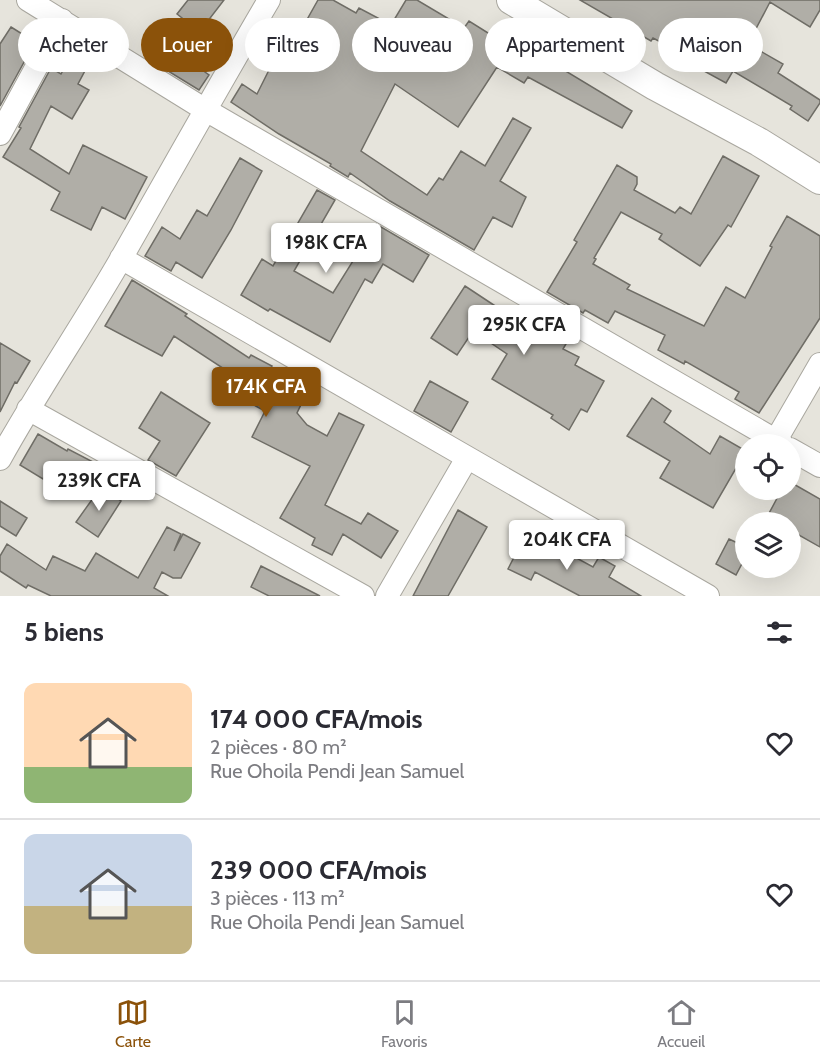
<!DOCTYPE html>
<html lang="fr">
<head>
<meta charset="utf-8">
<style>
  body { margin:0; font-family:Cabin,sans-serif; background:#f2f2f3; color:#2b2b33; height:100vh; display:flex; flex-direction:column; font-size:22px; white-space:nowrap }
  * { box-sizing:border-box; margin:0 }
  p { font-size:20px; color:#7c7c81 }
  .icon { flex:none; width:33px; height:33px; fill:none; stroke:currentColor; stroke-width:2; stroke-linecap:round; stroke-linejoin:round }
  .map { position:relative; height:596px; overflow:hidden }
  .drawer { display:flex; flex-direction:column; background:#fff; flex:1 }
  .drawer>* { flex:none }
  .top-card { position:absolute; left:18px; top:18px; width:784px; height:54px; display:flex; gap:12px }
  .tools { position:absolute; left:735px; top:434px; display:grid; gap:12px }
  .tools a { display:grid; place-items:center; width:66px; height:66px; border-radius:50%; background:#fff; box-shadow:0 6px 24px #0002; font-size:30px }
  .price { position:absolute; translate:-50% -51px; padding:0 14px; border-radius:6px; background:#fff; color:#222; font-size:20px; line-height:39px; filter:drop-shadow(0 2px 3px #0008) }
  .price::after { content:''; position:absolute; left:50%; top:36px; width:18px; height:14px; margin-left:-9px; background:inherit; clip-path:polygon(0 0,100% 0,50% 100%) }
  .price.selected { background:#8b520a; color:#fff }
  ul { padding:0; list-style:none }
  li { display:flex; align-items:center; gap:18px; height:150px; padding:0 24px }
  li+li { border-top:2px solid #e1e1e2 }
  li span { display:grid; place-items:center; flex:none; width:168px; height:120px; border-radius:12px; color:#555 }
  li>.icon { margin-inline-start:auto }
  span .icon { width:72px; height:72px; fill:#fffc; stroke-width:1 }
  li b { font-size:26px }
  h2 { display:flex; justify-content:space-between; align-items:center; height:72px; padding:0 24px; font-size:26px }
  .chip { padding:0 21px; border-radius:27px; background:#fff; box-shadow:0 6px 24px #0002; font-size:21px; line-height:54px }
  .chip.selected { background:#8b520a; color:#fff }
  .tab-bar { display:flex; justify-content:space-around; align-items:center; height:84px; border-top:2px solid #e1e1e2; background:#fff; font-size:16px; color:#7c7c81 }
  .tab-bar a { display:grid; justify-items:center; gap:3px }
  .tab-bar .selected { color:#8b520a }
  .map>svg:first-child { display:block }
  .building { fill:#b0aea7; stroke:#6f6d66; stroke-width:1.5 }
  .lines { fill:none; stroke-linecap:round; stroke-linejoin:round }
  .minor-casing { stroke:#a9a79f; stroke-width:24 }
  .tertiary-casing { stroke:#a9a79f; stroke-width:30 }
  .minor { stroke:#fff; stroke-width:22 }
  .tertiary { stroke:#fff; stroke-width:28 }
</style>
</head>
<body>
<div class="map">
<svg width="820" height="596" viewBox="0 0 820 596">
  <rect width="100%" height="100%" fill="#e6e4dc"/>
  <!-- building -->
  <path class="building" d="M188,0H224L197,35L218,46L205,72L209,75L199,90L155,63L182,18L177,14Z
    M318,0H333L356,13L359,8L391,25L406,0H417L464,28L469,21L512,48L516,41L632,111L622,128L528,77L524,83L497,67L458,127L395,84L361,151L427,195L439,178L443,180L461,151L485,166L513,118L531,128L500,181L526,197L512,227L493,217L474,250L390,201L350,173L348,177L330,166L331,164L279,134L231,102L242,84L257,94L279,50L287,55Z
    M580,0H820V10L810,27L770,2L748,44L783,64L778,73L820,100V103L808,121L790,109L792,106L733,71L726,83L704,71L707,66L653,38L651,41Z
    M11,27L35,42L0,106V44Z
    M71,56L88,65L78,84L89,90L72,119L51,106L30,149L69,174L83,145L147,177L125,219L102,207L91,230L51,210L60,192L3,157L21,128L19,127L51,68L61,74Z
    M723,156L759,176L731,227L728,225L700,266L659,239L662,234L621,212L594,258L596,259L593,264L630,285L627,289L704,326L726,287L745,298L772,247L770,246L787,216L820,236V318L759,413L735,399L739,392L685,361L684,364L658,350L665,335L615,311L608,323L585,310L583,313L547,292L577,242L574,240L617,165L637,177V184L634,190L675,213L680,207L691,214Z
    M240,158L262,171L231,230L202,278L176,262L171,271L145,256L162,227L180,239L197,210L207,216Z
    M317,190L335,200L294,271L333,293L376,224L429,255L413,282L383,264L372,283L365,279L330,342L270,309L268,311L241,295L262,259L273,266Z
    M132,280L187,314L185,316L249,358L251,355L272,366L270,369L309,388L297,413L307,425L327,436L339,413L364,425L325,505L361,524L368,513L398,531L381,558L343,534L332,555L312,545L315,538L280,518L310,466L252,437L265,411L231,393L238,378L174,336L162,356L105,326Z
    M465,286L524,325L530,314L570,337L563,349L579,357L575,365L604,381L587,412L581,409L569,430L551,418L553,415L492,379L507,354L473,331L457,355L431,338Z
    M0,343L30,361L17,383L15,382L0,412Z
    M430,381L468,402L451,432L414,411Z
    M161,392L210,423L176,476L148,460L160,441L139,428Z
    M652,398L671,411L664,422L710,454L720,436L746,451L713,508L660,478L670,461L627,436Z
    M38,434L67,451L68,449L97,464L83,492L46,474L43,479L20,465Z
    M790,482L820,499V547L790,530V522H775L767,517L782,489H790Z
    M101,487L121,501L98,537L76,522Z
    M0,501L27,518L16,536L0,526Z
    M458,510L487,527L448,596H413Z
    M167,527L181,534L174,551L183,534L200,543L181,578H173L162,572L154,588L168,596H51L28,585L26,588L0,571V556L7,544L46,570L53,556L85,571L96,553L138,578Z
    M525,536L558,553L560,549L593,567L599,557L615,566L609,577L641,596H580L535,572L531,580L508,569Z
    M729,539L746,547V556L736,575L716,564Z
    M261,566L320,596H269L251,587Z"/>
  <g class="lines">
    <defs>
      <path id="minor" d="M28,0L204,109L782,444
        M0,134L62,20
        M121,258L708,596
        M28,409L363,596
        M776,440L820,364
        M790,449L820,466
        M0,459C38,390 83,325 122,257C171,171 219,85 269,0
        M387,596L467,458"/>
      <path id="tertiary" d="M511,0L655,86L759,142L820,180"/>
    </defs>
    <!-- minor casing -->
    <use href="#minor" class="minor-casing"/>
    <!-- tertiary casing -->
    <use href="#tertiary" class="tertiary-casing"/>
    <!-- minor -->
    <use href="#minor" class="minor"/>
    <!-- tertiary -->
    <use href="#tertiary" class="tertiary"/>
  </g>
</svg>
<div class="tools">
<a><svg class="icon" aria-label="locate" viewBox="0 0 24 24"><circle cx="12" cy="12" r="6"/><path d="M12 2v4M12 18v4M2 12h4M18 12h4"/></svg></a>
<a><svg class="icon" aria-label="layers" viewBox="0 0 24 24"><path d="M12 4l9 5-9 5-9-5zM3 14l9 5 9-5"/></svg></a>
</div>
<b class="price" style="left:326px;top:274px">198K CFA</b>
<b class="price" style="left:524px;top:356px">295K CFA</b>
<b class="price selected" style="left:266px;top:418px">174K CFA</b>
<b class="price" style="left:99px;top:512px">239K CFA</b>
<b class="price" style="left:567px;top:571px">204K CFA</b>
<div class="top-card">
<a class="chip">Acheter</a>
<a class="chip selected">Louer</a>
<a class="chip">Filtres</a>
<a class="chip">Nouveau</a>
<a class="chip">Appartement</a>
<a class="chip">Maison</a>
</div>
</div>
<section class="drawer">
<h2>5 biens<svg class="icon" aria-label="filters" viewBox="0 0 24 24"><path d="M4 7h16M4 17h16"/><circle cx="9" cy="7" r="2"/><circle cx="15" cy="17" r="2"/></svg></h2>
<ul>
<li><span style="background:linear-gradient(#ffd9b3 70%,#8fb573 0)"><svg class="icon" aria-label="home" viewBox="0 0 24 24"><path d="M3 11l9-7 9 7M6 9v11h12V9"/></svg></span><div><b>174 000 CFA/mois</b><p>2 pièces · 80 m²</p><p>Rue Ohoila Pendi Jean Samuel</p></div><svg class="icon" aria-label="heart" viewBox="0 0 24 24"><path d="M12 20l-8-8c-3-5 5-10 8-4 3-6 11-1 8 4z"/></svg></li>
<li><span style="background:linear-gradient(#c9d6e8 60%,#c2b280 0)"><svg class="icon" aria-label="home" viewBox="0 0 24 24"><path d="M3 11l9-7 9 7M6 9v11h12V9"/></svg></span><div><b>239 000 CFA/mois</b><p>3 pièces · 113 m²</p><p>Rue Ohoila Pendi Jean Samuel</p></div><svg class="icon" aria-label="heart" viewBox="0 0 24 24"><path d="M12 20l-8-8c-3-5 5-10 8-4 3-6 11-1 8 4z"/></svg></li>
</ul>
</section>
<nav class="tab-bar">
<a class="selected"><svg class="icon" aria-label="map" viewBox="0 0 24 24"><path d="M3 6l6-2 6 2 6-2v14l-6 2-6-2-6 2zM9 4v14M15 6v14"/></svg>Carte</a>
<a><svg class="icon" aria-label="saved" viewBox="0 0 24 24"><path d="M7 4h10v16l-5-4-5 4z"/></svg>Favoris</a>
<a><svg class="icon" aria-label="home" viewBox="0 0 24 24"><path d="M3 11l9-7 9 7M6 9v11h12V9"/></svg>Accueil</a>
</nav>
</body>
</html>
